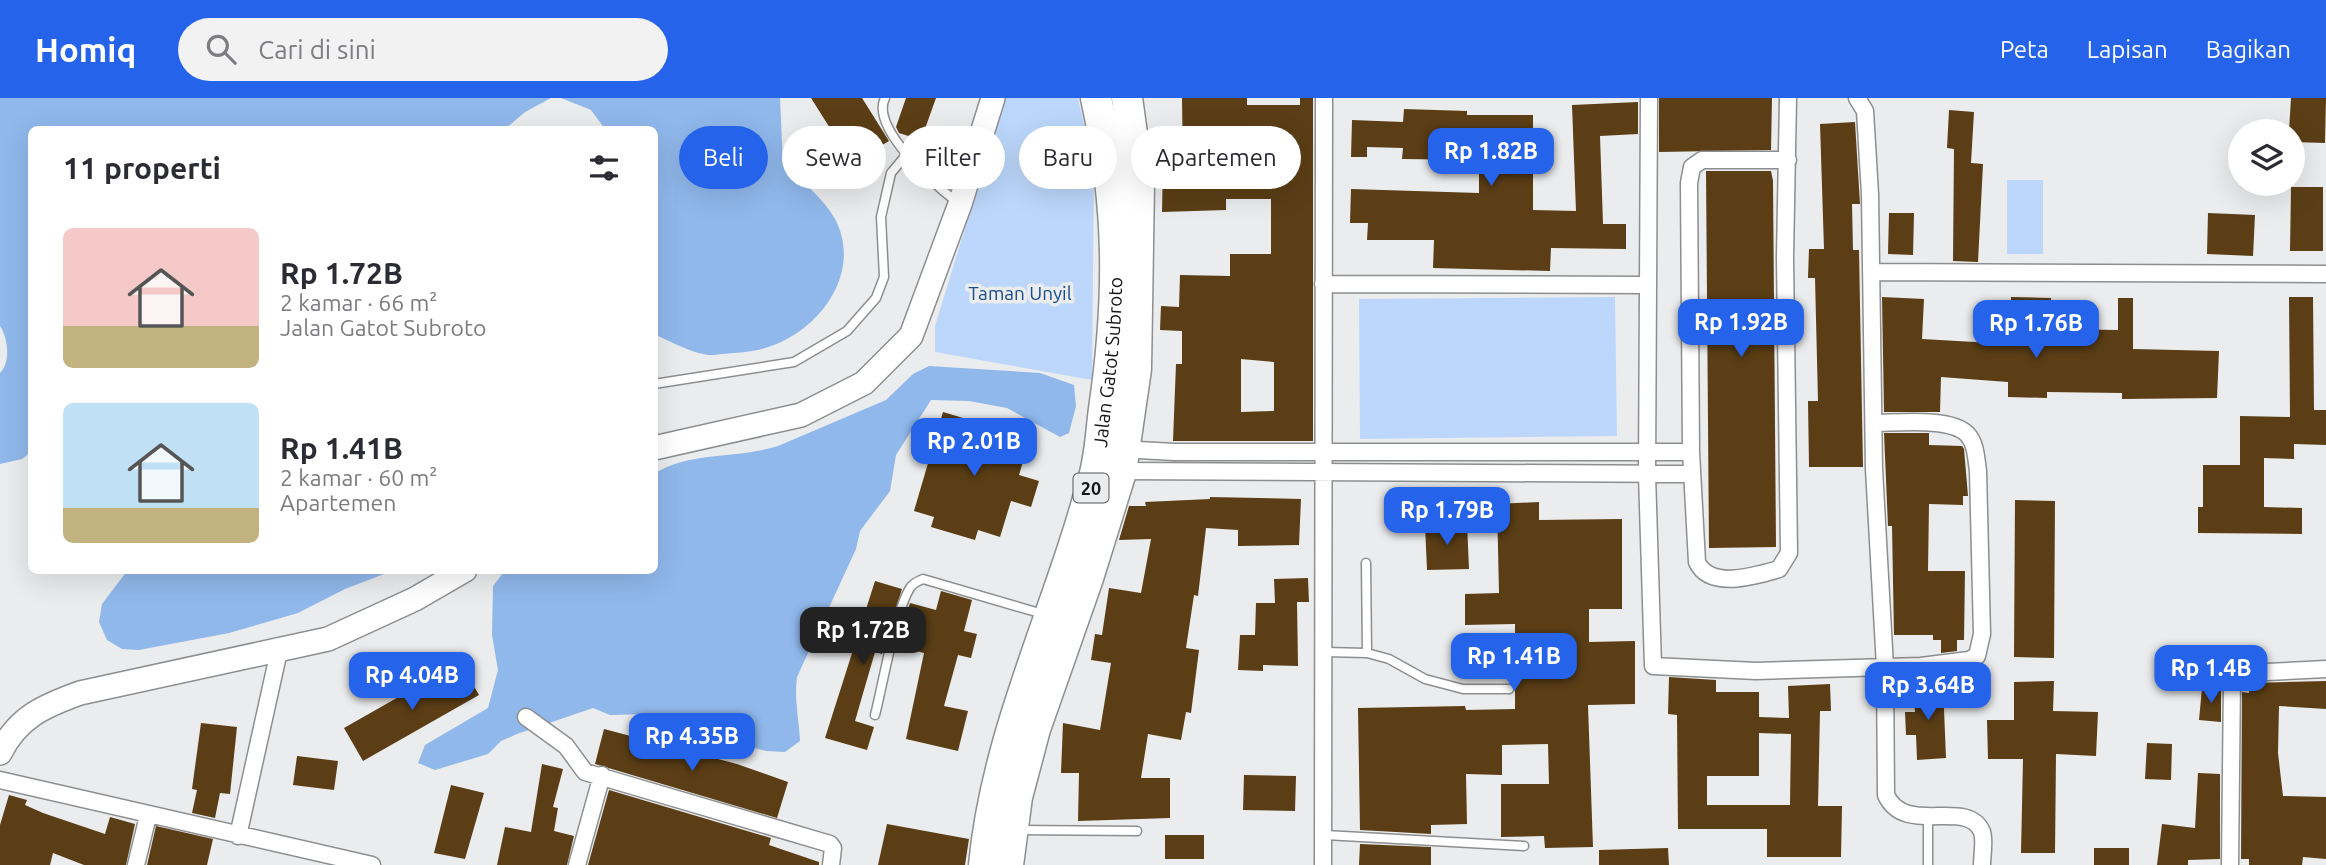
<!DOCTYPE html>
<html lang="id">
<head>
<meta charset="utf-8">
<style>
  body { margin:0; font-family:Ubuntu,sans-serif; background:#f2f2f3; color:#2b2b33; height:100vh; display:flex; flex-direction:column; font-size:26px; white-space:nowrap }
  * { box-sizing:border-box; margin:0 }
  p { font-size:23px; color:#7c7c81 }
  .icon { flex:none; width:38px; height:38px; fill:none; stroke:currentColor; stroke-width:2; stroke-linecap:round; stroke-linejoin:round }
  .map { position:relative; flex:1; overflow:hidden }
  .details { position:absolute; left:28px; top:28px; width:630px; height:448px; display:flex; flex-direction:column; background:#fff; border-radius:10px; box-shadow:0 7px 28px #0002 }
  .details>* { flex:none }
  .hud { position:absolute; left:679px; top:28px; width:665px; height:63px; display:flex; gap:14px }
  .controls { position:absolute; left:2228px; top:21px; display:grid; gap:14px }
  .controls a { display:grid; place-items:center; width:77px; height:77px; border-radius:50%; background:#fff; box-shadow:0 7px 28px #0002; font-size:35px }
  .price { position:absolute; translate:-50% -60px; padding:0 16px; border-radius:14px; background:#2563eb; color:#fff; font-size:23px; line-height:46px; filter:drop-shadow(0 2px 4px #0008) }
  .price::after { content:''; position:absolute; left:50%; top:42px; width:21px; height:16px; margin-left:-10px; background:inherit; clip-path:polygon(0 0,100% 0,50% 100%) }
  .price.selected { background:#222; color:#fff }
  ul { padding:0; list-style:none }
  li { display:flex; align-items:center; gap:21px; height:175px; padding:0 35px }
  li span { display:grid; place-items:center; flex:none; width:196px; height:140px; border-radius:10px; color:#555 }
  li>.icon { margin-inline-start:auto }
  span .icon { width:84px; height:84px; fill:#fffc; stroke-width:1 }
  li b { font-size:30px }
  h2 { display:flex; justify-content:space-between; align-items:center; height:84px; padding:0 35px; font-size:30px }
  .pill { padding:0 24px; border-radius:32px; background:#fff; box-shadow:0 7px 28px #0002; font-size:24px; line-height:63px }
  .pill.selected { background:#2563eb; color:#fff }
  header { display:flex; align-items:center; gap:42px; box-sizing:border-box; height:98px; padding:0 35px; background:#2563eb; color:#fff }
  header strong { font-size:33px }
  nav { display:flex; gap:38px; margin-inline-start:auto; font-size:24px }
  .search { width:490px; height:63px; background:#f2f2f3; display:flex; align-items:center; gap:18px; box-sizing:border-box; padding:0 24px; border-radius:38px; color:#7c7c81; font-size:26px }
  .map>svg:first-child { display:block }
  .green { fill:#bcd7fb }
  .forest { fill:#90b8eb }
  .building { fill:#5b3e15; fill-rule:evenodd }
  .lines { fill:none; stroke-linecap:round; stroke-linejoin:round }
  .lane-casing { stroke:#8d8e8f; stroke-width:11 }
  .street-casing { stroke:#8d8e8f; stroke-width:19 }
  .secondary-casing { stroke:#8d8e8f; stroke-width:26 }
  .highway-casing { stroke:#8d8e8f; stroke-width:33 }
  .lane { stroke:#fff; stroke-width:8 }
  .street { stroke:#fff; stroke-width:16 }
  .secondary { stroke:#fff; stroke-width:23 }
  .highway { stroke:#fff; stroke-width:30 }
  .labels { text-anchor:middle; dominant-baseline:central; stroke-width:7; stroke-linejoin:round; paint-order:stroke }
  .shield { fill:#ebeced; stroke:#545656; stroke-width:2 }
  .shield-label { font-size:18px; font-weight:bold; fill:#141515 }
  .park-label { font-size:19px; fill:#194c8a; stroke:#ebeced }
  .street-label { font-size:19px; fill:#141515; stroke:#ebeced }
</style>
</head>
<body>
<header>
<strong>Homiq</strong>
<div class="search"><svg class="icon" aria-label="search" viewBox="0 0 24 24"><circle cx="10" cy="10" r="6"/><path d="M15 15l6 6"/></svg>Cari di sini</div>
<nav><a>Peta</a><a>Lapisan</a><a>Bagikan</a></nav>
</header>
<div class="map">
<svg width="2326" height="767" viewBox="0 0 2326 767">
  <rect width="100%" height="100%" fill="#ebeced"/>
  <!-- green -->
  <path class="green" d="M1005,0H1078L1094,71L1092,282L935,254V228Z
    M2007,82H2043V156H2007Z
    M1615,199L1617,338L1360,341L1359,201Z"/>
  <!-- forest -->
  <path class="forest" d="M0,0H551L525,14L505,31L32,32L31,354L22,361L0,366V275C11,264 8,240 0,228Z
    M561,0H780L783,66C800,82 823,99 835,121C864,176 817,237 762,251C747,255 728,255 714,257C697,258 674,245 658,238L654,235V32L605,31L591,12Z
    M929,268L1040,275L1074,287L1076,308L1069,335L1060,339L1007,310L969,303L931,302L896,357L890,393L860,433L856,451L797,579C794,601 799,621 800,643L785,654L766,653L682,630L647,616L610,617L593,610L517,636L501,643L488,656L435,672L418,665L425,647L488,610L498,572L492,537L493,488L503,475L654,472L655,375C692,353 737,361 778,348L886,302L913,276Z
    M127,473V472L392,473L345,491L298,515L229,535L139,552L122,551L107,542L99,524L102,506Z"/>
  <!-- building -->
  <path class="building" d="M811,0H862L889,43L852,65Z
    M906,0H936L921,42L899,35L896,29Z
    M1182,0H1247V7H1300V0H1313V343H1173L1176,266H1182V233L1160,232L1161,208L1179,209L1180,177L1230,178V156H1271V101H1226V112L1162,114L1163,65L1183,66ZM1241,261L1274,264V313L1241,314Z
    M1659,0H1772L1771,52L1659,54Z
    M2291,0H2326L2325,45L2292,44V33H2289Z
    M1638,4V36L1600,38L1603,126H1626V151L1551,150L1550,173L1433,170L1434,142H1367L1368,125H1350L1351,91L1479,95V62L1402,61L1403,50L1367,49V59H1351L1352,22L1403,24L1404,11L1467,13V17H1533V112L1576,113L1572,7Z
    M1949,12L1974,14L1971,65L1983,66L1978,164L1953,163L1954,51L1947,50Z
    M1855,24L1860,106H1852L1853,152H1859L1863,369H1809L1808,303H1818L1815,180H1808L1809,151H1824L1820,26Z
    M1706,73H1771L1773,83L1776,449L1709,450Z
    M2291,89H2323V153H2290Z
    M1889,115H1914L1913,157L1888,156Z
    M2208,115L2255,117L2253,158L2207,156Z
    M1882,199L1924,201L1922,241L2010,246L2011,199L2051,200L2049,231L2118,232V200H2133V251L2219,253L2217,300L2122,301V295L2047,294V300L2008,299V284L1941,279L1940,314H1884Z
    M2289,199H2313L2314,312H2326V347L2294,346V361L2264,360V409L2302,410V436L2198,435V409H2203V367H2240V318L2290,319Z
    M943,314L1030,340L1019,377L1039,383L1031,409L1011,403L1000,439L978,432L975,442L931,429L934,419L914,413Z
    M1884,335H1929V347L1962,348L1964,351L1968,398H1963V407L1929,406L1928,473H1965L1964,542H1957V553L1941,555V542H1933V537H1894L1892,428H1888Z
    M1210,399L1301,401L1299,447L1238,448V432L1206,430L1198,498L1194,497L1186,550L1199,552L1191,615L1186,614L1181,642L1148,636L1141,680H1170V720L1078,723L1079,675H1061L1063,625L1100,632L1111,565L1091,562L1095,536L1102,537L1109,490L1141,495L1151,441L1119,442L1129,408H1146L1145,404L1210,401Z
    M2015,402L2055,403L2054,560L2014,559Z
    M1539,404V422L1622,421V511H1589V544L1635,543V606L1588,607L1593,749L1545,750L1544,738L1501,739V686H1549L1548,646L1502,647V677L1466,676L1467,726L1431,727V736L1360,732L1358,610L1465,608L1466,612L1515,611V526L1465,527V496L1499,495L1497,406Z
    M1467,425L1469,471L1427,472L1425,427Z
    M1308,480L1309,504H1297L1298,568L1263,567V573L1238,572L1240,537H1255L1256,505H1275L1274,481Z
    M875,483L902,491L882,556L875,554L855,623L874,629L867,652L825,640Z
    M941,493L972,502L964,533L977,536L971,560L958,557L944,608L968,613L958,653L906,641L924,555L897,548L910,505L936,512Z
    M460,564L479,597L363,663L344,630Z
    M1669,579L1716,582V594H1759V619L1789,620L1788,588L1830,586L1831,613H1820L1818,708H1842L1841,759H1767V731H1678L1677,617L1668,616ZM1759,635L1791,636L1790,707H1707V678H1759Z
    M2054,583L2053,613L2098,614L2096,658L2056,656L2055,755H2021L2023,661H1988L1987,622H2014V584Z
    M2326,583V611L2279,608L2278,655L2283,698L2326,699V761L2303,759L2302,767H2249V761H2241L2242,594L2249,595V585Z
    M1943,587L1946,660L1917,662L1916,637H1906L1905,614H1915L1913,588Z
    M2202,590L2221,592V624L2199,622Z
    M201,625L237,629L230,696L220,695L215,720L192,715L197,692L192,691Z
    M604,631L737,666L788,684L777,720L595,666Z
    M2147,645L2172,646L2171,682L2145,681Z
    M297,658L338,663L334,692L293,687Z
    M542,666L563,671L553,709L558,710L554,733L574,738L567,767H497L505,729L531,734Z
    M2198,675L2220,676V761L2188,762V767H2157L2162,726L2195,730Z
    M1244,677L1296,678L1295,713L1243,712Z
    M451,687L484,695L465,761L434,755Z
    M609,692L771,740L769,747L819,764V767H588Z
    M9,697L27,702L25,707L43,715L105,736L110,719L135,726L126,767H84L53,755L50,767H0V727Z
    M887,726L969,741L965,767H878Z
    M156,728L213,741L207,767H147Z
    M1165,737H1204V761H1165Z
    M1360,746L1431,749V767H1359Z
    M1668,750L1669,767H1599V752Z
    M2094,750H2129V767H2094Z"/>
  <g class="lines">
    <defs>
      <path id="lane" d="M885,0C870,30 936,88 957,104
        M654,286L794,264L847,233L876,200L884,179L881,119L891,75L907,56
        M1366,465L1367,555
        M1325,554L1367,555L1389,561L1425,581L1463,591H1509
        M875,617C883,586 895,514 910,490C913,485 918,483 923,481L1043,516
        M1018,732L1137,733
        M1325,737L1524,748
        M1928,767V718"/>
      <path id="street" d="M1649,0L1647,377L1653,568L1756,573L1921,568L1969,562L1977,558L1982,536L1978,373C1976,360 1976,345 1967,336C1951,319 1897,325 1874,325
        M1857,0L1865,13L1870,96L1874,371L1885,569L1886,697C1905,739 1968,699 1982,734C1985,743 1982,757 1982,767
        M1788,62H1702L1692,69L1689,85L1691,354L1697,464C1710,492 1755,478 1779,471L1789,455L1785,159L1788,0
        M1871,174L2326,176
        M1323,186L1648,187
        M1119,351L1175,354H1691
        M1117,373L1692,376
        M526,619L566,648L585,674L830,746L833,750L831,767
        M0,682L372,767
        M238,738L279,553
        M136,767L148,718
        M577,767L602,677
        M1323,767L1324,0
        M2230,767L2232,580L2246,575L2326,571"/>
      <path id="secondary" d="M654,350L801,317L864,285L911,238L960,106L993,0
        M0,655C18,619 44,608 80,595L328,541L415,501L465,472"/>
      <g id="highway">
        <path id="s1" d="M984,767C997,631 1060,510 1094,379C1100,358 1101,334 1104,311C1120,202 1120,108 1096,0"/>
        <path d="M1008,767L1017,699L1035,631L1088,480L1121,374L1136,271L1139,86L1127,0"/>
      </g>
    </defs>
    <!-- lane casing -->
    <use href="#lane" class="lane-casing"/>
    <!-- street casing -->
    <use href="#street" class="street-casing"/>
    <!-- secondary casing -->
    <use href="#secondary" class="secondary-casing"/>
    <!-- highway casing -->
    <use href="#highway" class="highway-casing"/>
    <!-- lane -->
    <use href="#lane" class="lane"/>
    <!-- street -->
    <use href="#street" class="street"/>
    <!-- secondary -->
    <use href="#secondary" class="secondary"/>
    <!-- highway -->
    <use href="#highway" class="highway"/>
  </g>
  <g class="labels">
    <!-- shield labels -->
    <rect class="shield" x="1073.5" y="375.5" width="35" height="29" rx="5"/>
    <g class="shield-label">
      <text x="1091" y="390">20</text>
    </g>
    <!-- park labels -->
    <g class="park-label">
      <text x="1020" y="195">Taman Unyil</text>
    </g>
    <!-- street labels -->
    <g class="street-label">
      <text stroke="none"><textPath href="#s1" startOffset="520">Jalan Gatot Subroto</textPath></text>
    </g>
  </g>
</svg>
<div class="controls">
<a><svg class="icon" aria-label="layers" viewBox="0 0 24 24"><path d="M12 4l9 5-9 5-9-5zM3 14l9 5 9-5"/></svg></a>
</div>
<b class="price" style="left:1491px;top:90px">Rp 1.82B</b>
<b class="price" style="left:1741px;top:261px">Rp 1.92B</b>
<b class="price" style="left:2036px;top:262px">Rp 1.76B</b>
<b class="price" style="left:974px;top:380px">Rp 2.01B</b>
<b class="price" style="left:1447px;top:449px">Rp 1.79B</b>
<b class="price selected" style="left:863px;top:569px">Rp 1.72B</b>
<b class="price" style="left:1514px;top:595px">Rp 1.41B</b>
<b class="price" style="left:2211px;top:607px">Rp 1.4B</b>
<b class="price" style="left:412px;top:614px">Rp 4.04B</b>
<b class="price" style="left:1928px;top:624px">Rp 3.64B</b>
<b class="price" style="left:692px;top:675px">Rp 4.35B</b>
<div class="hud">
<a class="pill selected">Beli</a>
<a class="pill">Sewa</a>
<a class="pill">Filter</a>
<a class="pill">Baru</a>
<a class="pill">Apartemen</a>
</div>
<section class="details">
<h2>11 properti<svg class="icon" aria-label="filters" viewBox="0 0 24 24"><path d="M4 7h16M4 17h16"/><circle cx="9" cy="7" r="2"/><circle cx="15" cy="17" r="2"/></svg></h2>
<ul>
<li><span style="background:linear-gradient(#f6c9c9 70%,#c2b280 0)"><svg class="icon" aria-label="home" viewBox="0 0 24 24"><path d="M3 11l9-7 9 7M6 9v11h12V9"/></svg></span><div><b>Rp 1.72B</b><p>2 kamar · 66 m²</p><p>Jalan Gatot Subroto</p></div></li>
<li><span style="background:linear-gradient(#bfe0f5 75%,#c2b280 0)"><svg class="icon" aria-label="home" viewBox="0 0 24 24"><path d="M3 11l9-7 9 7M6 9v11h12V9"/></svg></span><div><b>Rp 1.41B</b><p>2 kamar · 60 m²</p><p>Apartemen</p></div></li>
</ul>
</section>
</div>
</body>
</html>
